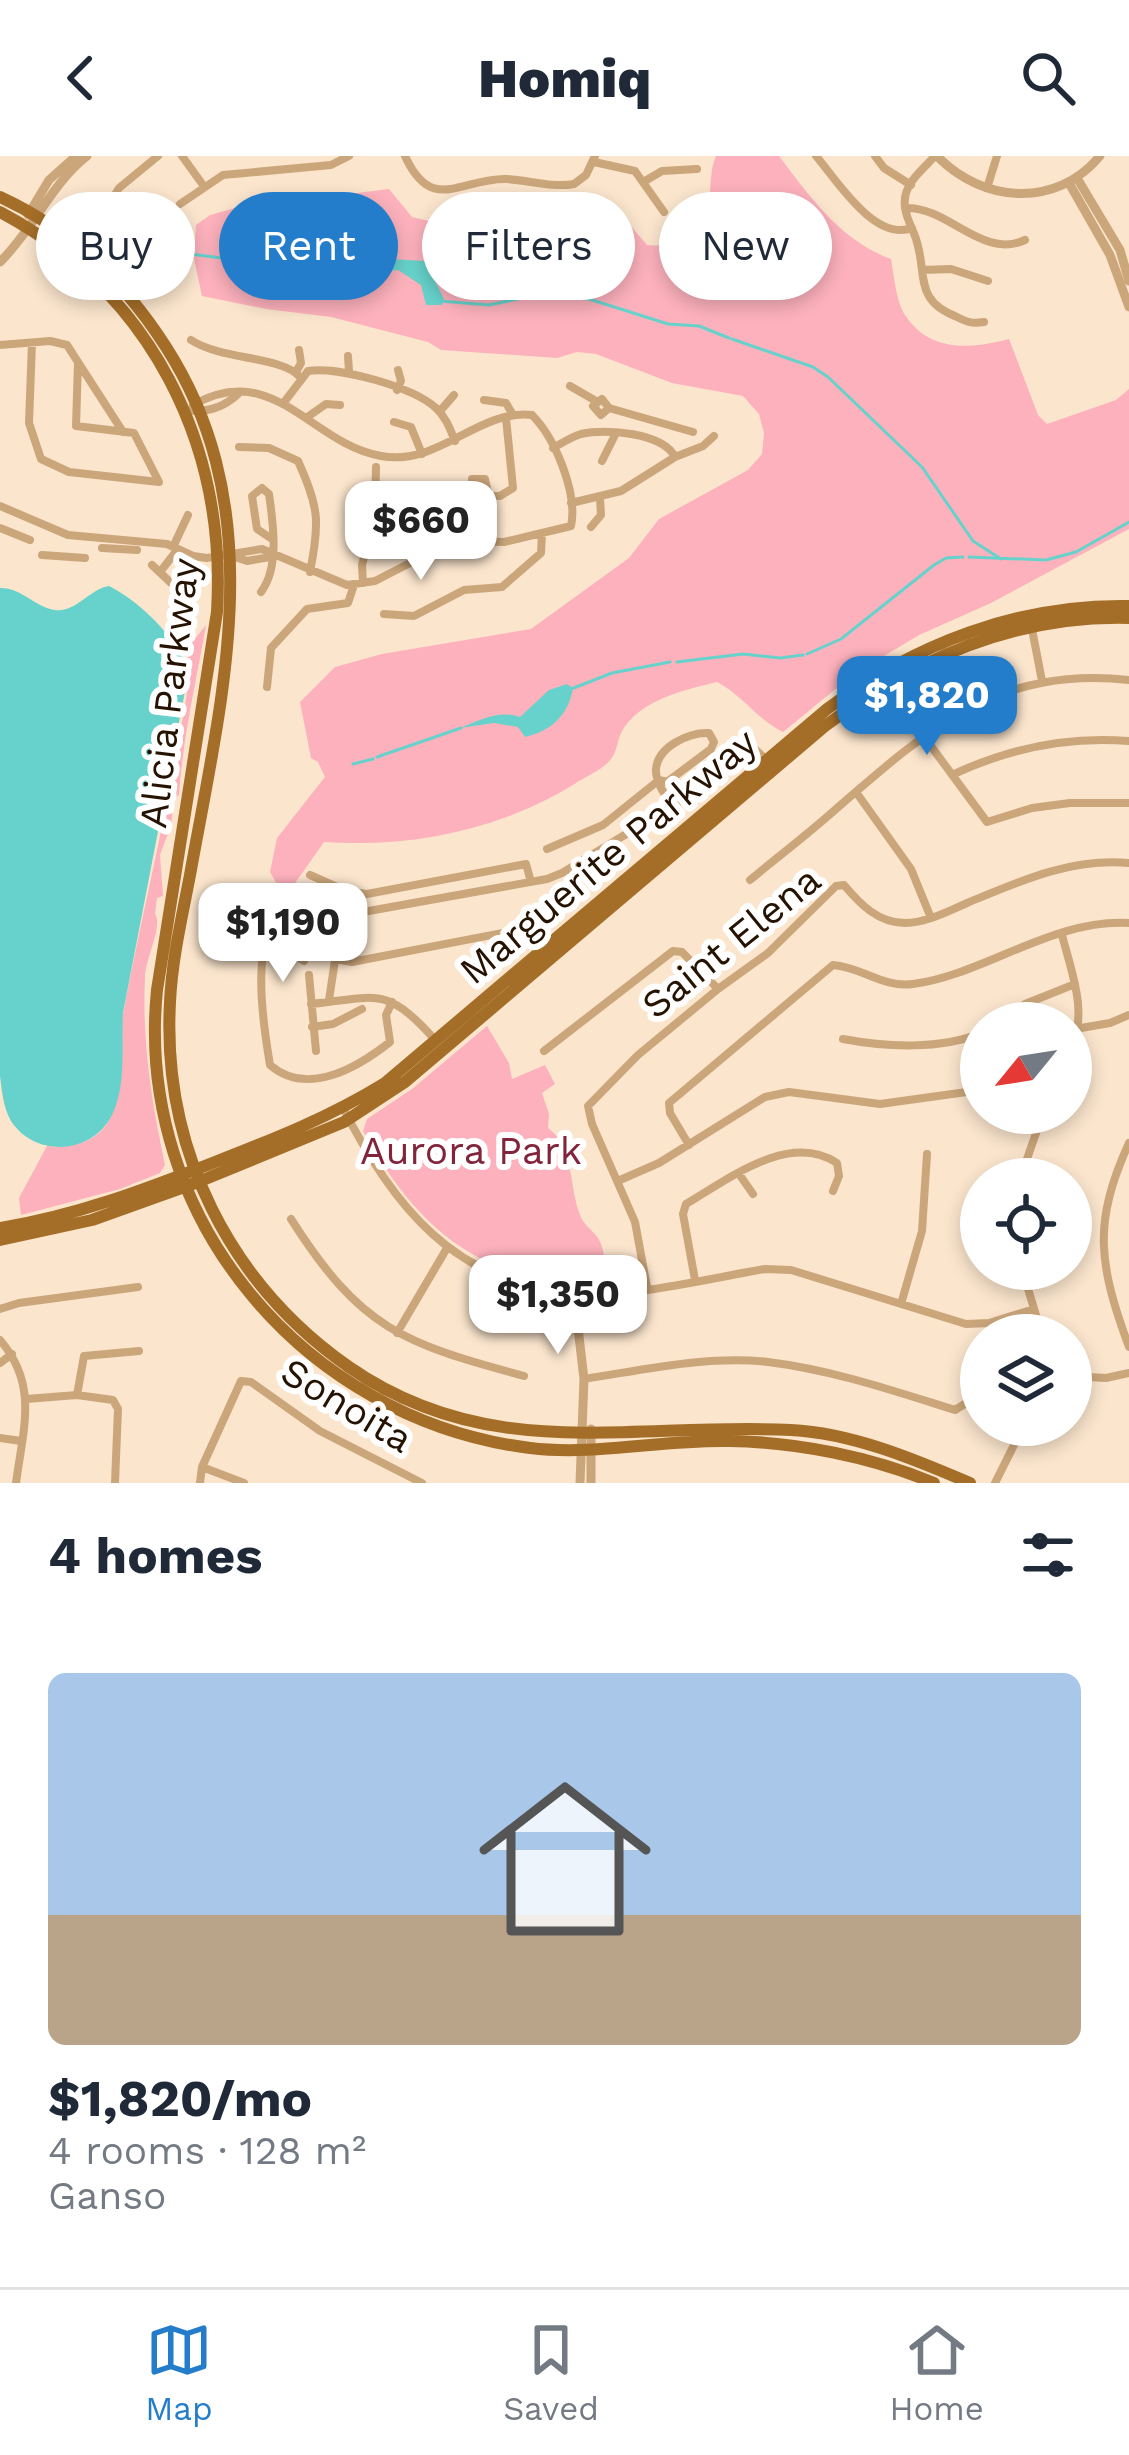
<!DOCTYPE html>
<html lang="en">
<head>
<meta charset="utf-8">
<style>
  body { margin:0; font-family:"Work Sans",sans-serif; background:#f6f6f7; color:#1f2937; height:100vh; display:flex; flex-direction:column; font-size:45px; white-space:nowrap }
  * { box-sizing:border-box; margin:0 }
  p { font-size:39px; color:#747a83 }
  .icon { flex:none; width:66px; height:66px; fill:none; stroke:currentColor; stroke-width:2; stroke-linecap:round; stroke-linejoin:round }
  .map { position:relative; height:1327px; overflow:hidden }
  .drawer { display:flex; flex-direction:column; background:#fff; flex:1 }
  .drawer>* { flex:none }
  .top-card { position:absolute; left:36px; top:36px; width:1059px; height:108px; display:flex; gap:24px }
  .needle { width:78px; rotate:240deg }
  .buttons { position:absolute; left:960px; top:846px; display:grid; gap:24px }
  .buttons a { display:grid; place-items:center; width:132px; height:132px; border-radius:50%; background:#fff; box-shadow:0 6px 18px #0003; font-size:60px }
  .price { position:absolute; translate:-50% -102px; padding:0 27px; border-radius:24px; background:#fff; color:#222; font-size:39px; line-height:78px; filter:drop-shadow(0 3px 6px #0008) }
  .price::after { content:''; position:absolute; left:50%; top:72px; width:36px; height:27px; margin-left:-18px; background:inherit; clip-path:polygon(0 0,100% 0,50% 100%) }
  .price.current { background:#247dca; color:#fff }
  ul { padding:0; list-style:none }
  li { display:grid; align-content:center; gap:24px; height:636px; padding:0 48px }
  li+li { border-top:3px solid #e0e1e3 }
  li span { display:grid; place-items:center; height:372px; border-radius:18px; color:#555 }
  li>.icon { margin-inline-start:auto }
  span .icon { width:216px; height:216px; fill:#fffc; stroke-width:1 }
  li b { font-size:51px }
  h2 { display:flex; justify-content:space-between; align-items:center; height:144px; padding:0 48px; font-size:51px }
  .chip { padding:0 42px; border-radius:54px; background:#fff; box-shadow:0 6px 18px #0003; font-size:42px; line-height:108px }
  .chip.current { background:#247dca; color:#fff }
  header { display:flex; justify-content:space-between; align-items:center; height:156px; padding:0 48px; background:#fff; font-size:54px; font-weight:800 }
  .tabs { display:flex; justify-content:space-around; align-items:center; height:168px; border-top:3px solid #e0e1e3; background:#fff; font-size:33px; color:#747a83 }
  .tabs a { display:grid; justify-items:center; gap:6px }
  .tabs .current { color:#247dca }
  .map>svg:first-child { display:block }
  .green { fill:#fcb1bc }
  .water { fill:#67d2cb }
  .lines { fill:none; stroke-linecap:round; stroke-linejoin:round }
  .stream { stroke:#67d2cb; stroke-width:3 }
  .minor { stroke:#cba67b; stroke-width:8 }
  .tertiary { stroke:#cba67b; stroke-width:9 }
  .primary { stroke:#a46e28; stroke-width:12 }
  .labels { text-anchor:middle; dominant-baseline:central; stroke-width:12; stroke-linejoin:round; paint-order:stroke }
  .street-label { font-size:39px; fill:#251200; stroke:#fff }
  .park-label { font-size:39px; fill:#82243c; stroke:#fff }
</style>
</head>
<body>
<header><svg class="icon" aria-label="back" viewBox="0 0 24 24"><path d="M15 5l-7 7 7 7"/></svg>Homiq<svg class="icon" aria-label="search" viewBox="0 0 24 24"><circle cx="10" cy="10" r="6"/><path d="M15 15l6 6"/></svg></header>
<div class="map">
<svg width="1129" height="1327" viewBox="0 0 1129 1327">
  <rect width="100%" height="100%" fill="#fbe5cd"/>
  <!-- green -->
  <path class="green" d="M716,0H779C810,41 841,85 891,103C894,120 896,145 905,159C930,197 971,193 1009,183L1038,259L1047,268L1116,244L1129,233V373L991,447L919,479L854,518L783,576C757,563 742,539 717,526C684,534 638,544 621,577C617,585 617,596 611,603C603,614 584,621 573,629C499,674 410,692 324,686L293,730H278L270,716L277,682L325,621L318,606L311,602L300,546L335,511L382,498L531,473L629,402L659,363L748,314L762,298L764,277L759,258L743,240L672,227L596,198L577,196L557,202L441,194L428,186L331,161L266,153L202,140L194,103L196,69L210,59L235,52L389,33L412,61L442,68L489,56L596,57L606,41L647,89C674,92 701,77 708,49C712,32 709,16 716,0Z
    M206,469C196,527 183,580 179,639L174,643L171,669L160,699L163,740L157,742L155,758C163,770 146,801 145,820C142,887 151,942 165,1009L160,1017L120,1033L21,1059L19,1042L47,990C71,993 99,986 110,962C126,926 117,889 124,853C140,768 160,688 175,602C181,567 193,529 186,494Z
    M487,870L509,907L512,923L545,909L555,928L542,937L549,958L548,972C574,990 569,1031 580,1059C584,1070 592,1073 598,1082C606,1094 605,1116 606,1130C581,1132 557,1128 533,1122C450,1102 403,1047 363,975L367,963L412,933Z"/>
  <!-- water -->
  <path class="water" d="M361,80L390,103L425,105L444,143L442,149H426L421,129L398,114L360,118L375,114L374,106L362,107L360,102H349L337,95L347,85Z
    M109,430C134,442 169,474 181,500C186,509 185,520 186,530L123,857C121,890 127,928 112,959C92,999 35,1002 11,965C3,951 2,935 0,920V432C23,432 34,451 55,454C76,457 89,433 109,430Z
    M567,528L573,532C568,560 551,575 525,581L518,571L494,567L460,572C483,563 498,554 520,561L549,534Z"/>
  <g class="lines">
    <!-- stream -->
    <path class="stream" d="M174,96L238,104
      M250,106L285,111L340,95
      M440,145L489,149L542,138L589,143L668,168L699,170L729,182
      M732,183L813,211L828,221L922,311L973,385L1001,403
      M969,401L1046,404L1076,396L1129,366
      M807,498L841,483L934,409L946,402L963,401
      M677,506L743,498L780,502L803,499
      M571,533L612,517L670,506
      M377,601L461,572
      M353,608L373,603"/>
    <!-- minor -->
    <path class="minor" d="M182,0L203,29
      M405,0C432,59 461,22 506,23C528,24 552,32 574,28L586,19L595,0
      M816,0C838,26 875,86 912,72
      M875,0L884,12L911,29
      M935,0C925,11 911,22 906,37C901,54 911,68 916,83C928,119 913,144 957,161C967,166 972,168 984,166
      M594,6L635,15L664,56
      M645,25L662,15L697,13
      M987,32L997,0
      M109,48L119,32L158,0
      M180,48L223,19L331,9L349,0
      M905,52C948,50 982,104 1025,84
      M922,114L951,113L988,125
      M191,184C221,204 282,200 300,221
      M32,187L29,267L41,303L69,316L159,326L134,277L76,270L78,207
      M0,189L50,185L67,189L123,276
      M348,200L349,215
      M296,216L301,207L299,194
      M570,230L596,245
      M397,234L401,225L398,214
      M484,244L506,247L513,259
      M285,245L308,215C338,210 413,231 436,252C446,261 450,273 455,285
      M609,252L601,259L593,250L602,243L609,252L693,276
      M186,254C205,257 223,252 238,238
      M440,255L454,239
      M306,262L326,248L340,249
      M394,266L411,271L422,298
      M239,291L269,292L298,305C319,351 320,366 310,416
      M553,292C562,287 571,281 581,278C606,272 663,277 675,301
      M602,305L616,277
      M488,337L485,323H472L475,339L500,340L513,332L506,262
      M571,347L621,335L675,301L703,290L714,280
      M0,350L68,379L167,388L193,400L207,402L262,393L347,429L375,425L445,389L469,385L504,386L571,370C578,337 555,282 532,259C478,253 438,311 381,300C311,288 274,203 193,249
      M591,371L601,359L600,342
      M0,372L30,384
      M173,391L188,359
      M102,392L137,394
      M42,399L85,402
      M232,400L247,405L270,401
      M152,409L186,441
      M160,416L178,393
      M363,427L362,409L375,358L376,311
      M261,436C280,411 273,367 269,338L262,332L252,340L257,373L272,383
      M384,458L414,460L464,434L502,431L541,397L542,378
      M1031,468L1042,525
      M267,531L271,492L307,453L348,447L354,429
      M922,578L987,666L1032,652L1070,647H1129
      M952,619C1007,593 1068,580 1129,585
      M856,636L911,713L931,762
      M547,693L603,669L659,624L667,626L711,593L714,586L709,577C690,576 658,590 656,613C655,626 666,640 672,650
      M310,719L346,735L367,738L526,708L531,726
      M750,724C779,700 808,678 836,653C928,573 998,510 1129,524
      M1062,779C1072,818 1088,856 1071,894
      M265,780L304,805
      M335,803L352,806L528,772L543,761
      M309,819L316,895
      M329,844L342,758
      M392,846L386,859L390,886C357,912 307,941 270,909C260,850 253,791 281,736L294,737L321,755L352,758L547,723L562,717L679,646L744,583L770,607
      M311,848C378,841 386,829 436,885
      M997,867L1025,848L1075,828
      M312,871L333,868L362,853
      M1081,872L1110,867L1129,859
      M843,883C885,891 941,894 981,877
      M544,895L673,795L682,796L718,833
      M343,952C394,1051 454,1127 573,1138C625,1143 711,1122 765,1113L791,1114L966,1168L989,1167L1034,1153
      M1129,987C1092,1068 1099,1109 1129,1191
      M689,989L670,957L669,947L833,809C862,811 882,832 913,828C983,819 1054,762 1129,767
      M739,1018L753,1038
      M1020,1023L1043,957
      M620,1024L659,1007L765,941L789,936L880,948L981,934
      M291,1063C361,1173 402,1187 524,1220
      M1022,1113L1042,1179
      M695,1124L683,1058L686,1048C727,1024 789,975 837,1007L839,1020L833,1035
      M647,1131L635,1066L592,968L588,950L638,899L718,833L768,797L836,730L844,729C860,748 878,767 905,767C926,767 949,755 967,747C1020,725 1070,702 1129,707
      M901,1148L922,1075L927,998
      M0,1153L19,1147L138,1131
      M397,1177L447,1092
      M0,1184C39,1229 23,1273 16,1327
      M0,1207L12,1198
      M1071,1220L1106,1222L1129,1217
      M584,1223C643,1214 708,1199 768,1206C833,1214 894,1235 955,1254L971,1244L981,1221
      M77,1239L84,1200L139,1195
      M26,1243L77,1239L113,1244L118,1253L115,1327
      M0,1282L21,1285
      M202,1311L244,1327
      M200,1327L202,1311L241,1225L251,1226L320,1275L422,1327
      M995,1327L1024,1269"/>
    <!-- tertiary -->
    <path class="tertiary" d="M937,0C983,47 1056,53 1100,0
      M1077,22L1120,94L1129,125
      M1069,27L1110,99L1129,151
      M28,59L49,24L76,0
      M0,106C33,74 51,28 87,0
      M574,1138L584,1223L580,1327
      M591,1273V1327"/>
    <!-- primary -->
    <path class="primary" d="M0,41C70,73 125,127 166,191C272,356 222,540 190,719C182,761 172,803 170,846C162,993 229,1127 349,1211C490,1309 633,1266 791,1274C852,1277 914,1303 970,1327
      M0,56C151,136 227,288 217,456L157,834C134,1062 305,1264 530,1292C596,1300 664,1283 730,1285C797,1286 872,1301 934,1327
      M0,1072C75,1060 144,1034 215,1006C274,983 330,961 385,927L827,553C915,488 1018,448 1129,450
      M0,1084L92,1064L198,1026L344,966L405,926L825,570C914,503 1016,459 1129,462"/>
  </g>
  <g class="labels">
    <!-- street labels -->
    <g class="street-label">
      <text transform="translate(169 537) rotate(-83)">Alicia Parkway</text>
      <text transform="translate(608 700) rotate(-40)">Marguerite Parkway</text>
      <text transform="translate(731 786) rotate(-39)">Saint Elena</text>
      <text transform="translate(347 1249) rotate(31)">Sonoita</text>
    </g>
    <!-- park labels -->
    <g class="park-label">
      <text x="471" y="994">Aurora Park</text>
    </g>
  </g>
</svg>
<div class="buttons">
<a><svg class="needle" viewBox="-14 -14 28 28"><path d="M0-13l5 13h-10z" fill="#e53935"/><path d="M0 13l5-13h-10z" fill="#747a83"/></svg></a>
<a><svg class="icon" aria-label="locate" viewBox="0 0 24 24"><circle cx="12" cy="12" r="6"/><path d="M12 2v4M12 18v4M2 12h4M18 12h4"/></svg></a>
<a><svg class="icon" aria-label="layers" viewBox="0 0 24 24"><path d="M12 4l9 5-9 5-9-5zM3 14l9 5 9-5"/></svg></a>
</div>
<b class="price" style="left:421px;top:427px">$660</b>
<b class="price current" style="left:927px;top:602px">$1,820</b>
<b class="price" style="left:283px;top:829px">$1,190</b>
<b class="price" style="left:558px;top:1201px">$1,350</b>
<div class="top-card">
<a class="chip">Buy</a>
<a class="chip current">Rent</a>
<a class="chip">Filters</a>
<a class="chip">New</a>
</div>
</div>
<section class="drawer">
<h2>4 homes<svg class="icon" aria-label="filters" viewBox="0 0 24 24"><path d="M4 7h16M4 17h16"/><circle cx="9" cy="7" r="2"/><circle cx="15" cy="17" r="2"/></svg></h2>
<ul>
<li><span style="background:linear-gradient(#a9c7e8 65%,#b9a48a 0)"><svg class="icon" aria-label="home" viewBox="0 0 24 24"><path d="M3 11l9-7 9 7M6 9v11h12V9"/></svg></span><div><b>$1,820/mo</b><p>4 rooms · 128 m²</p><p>Ganso</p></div></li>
</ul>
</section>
<nav class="tabs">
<a class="current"><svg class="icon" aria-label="map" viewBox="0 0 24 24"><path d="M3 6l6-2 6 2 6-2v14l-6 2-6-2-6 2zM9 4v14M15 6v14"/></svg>Map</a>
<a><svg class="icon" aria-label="saved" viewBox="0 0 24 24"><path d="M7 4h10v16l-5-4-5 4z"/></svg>Saved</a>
<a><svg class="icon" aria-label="home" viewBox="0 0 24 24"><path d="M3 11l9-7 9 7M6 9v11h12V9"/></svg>Home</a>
</nav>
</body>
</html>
